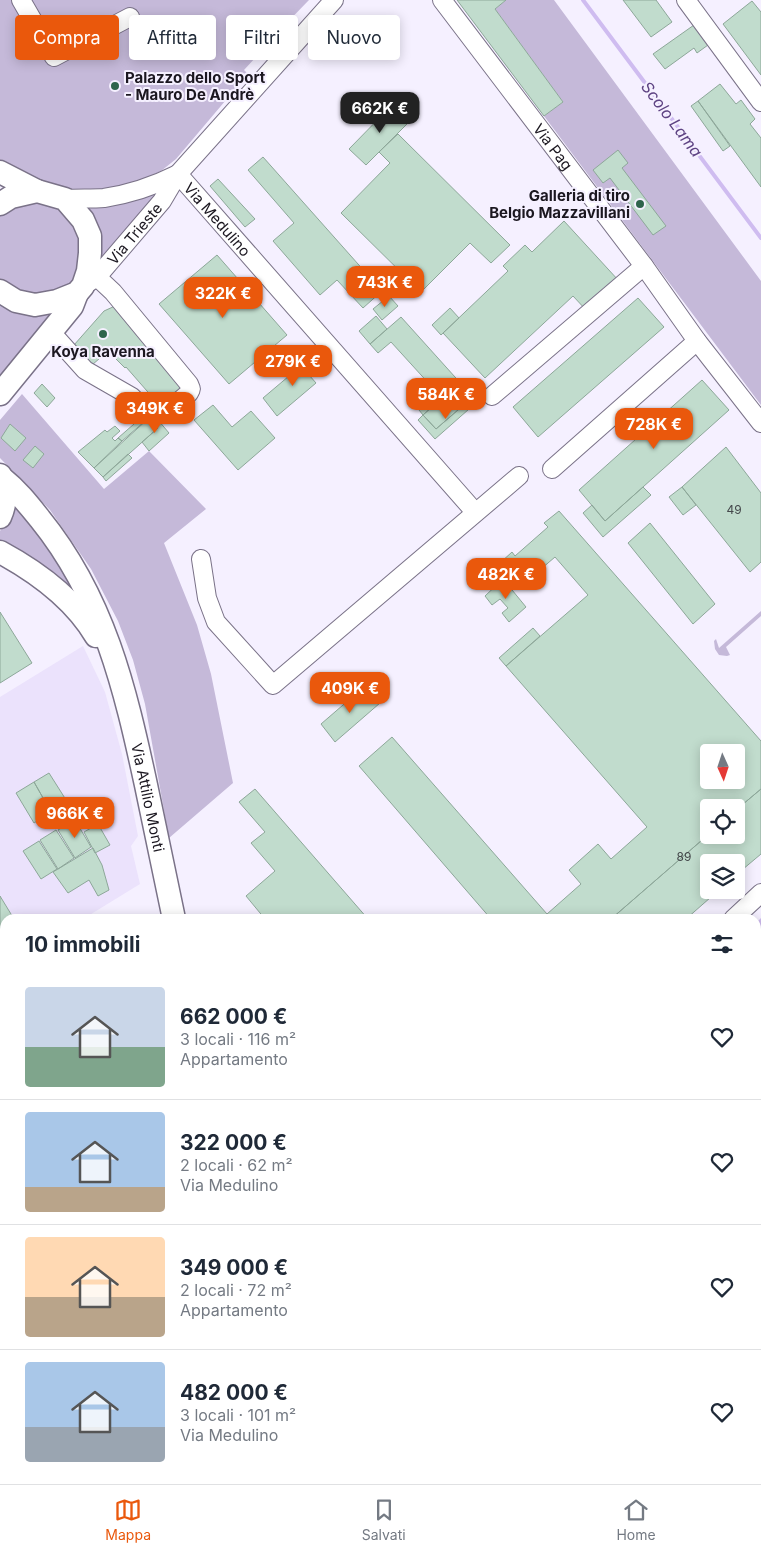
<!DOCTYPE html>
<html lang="it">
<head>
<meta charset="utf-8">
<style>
  body { margin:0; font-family:Inter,sans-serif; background:#f6f6f7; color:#1f2937; height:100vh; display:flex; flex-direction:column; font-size:19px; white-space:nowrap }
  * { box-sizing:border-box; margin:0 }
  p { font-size:16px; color:#747a83 }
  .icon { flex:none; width:28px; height:28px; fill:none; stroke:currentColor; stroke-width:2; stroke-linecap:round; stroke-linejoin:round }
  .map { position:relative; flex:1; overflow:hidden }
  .drawer { position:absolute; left:0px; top:914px; width:761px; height:571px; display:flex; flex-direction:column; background:#fff; border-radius:15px 15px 0 0; box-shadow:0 2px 12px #0003 }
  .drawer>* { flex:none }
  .top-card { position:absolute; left:15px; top:15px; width:500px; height:45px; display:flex; gap:10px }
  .needle { width:32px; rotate:177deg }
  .fabs { position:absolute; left:700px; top:744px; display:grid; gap:10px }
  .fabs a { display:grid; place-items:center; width:45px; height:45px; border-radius:5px; background:#fff; box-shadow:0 2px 12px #0003; font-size:25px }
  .price { position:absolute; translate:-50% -42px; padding:0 11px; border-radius:10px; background:#ea580c; color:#fff; font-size:16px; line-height:32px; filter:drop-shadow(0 1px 2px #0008) }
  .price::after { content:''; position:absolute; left:50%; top:30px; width:15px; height:11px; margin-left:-8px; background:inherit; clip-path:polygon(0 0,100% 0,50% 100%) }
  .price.on { background:#222; color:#fff }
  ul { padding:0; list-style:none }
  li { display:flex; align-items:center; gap:15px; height:125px; padding:0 25px }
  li+li { border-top:1px solid #e0e1e3 }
  li span { display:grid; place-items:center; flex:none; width:140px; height:100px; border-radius:5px; color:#555 }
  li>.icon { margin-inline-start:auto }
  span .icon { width:60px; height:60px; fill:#fffc; stroke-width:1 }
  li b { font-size:21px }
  h2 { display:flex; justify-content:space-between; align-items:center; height:60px; padding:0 25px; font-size:21px }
  .pill { padding:0 18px; border-radius:5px; background:#fff; box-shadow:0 2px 12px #0003; font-size:18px; line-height:45px }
  .pill.on { background:#ea580c; color:#fff }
  .dock { display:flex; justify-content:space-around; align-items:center; height:70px; border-top:1px solid #e0e1e3; background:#fff; font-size:14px; color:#747a83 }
  .dock a { display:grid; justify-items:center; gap:2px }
  .dock .on { color:#ea580c }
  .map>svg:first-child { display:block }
  .built { fill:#ebe2fc }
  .green { fill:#c5b9d9 }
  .water { fill:#cfbcf0 }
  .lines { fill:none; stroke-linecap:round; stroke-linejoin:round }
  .stream { stroke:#cfbcf0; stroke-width:4 }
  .building { fill:#c1dccd; stroke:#8da799; fill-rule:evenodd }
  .minor-casing { stroke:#7a7288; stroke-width:20 }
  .major-casing { stroke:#7a7288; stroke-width:25 }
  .minor { stroke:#fff; stroke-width:18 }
  .major { stroke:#fff; stroke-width:22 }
  .poi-dot { fill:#2e644b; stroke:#f5f0ff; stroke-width:2 }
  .labels { text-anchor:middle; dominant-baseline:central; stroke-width:4; stroke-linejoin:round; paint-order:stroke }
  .number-label { font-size:12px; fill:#44484b }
  .poi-label { font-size:15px; font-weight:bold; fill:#1b1720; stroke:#f5f0ff; text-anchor:start }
  .street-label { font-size:15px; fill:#1b1720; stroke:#f5f0ff }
  .water-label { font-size:16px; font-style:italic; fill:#5e4383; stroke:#f5f0ff }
</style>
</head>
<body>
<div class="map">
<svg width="761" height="1484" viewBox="0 0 761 1484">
  <rect width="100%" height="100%" fill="#f5f0ff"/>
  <!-- built -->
  <path class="built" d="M83,646L105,692L122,754L138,836L131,846L140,884L83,919H5V968L0,971V697Z
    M0,1219L5,1227V1480H77L73,1484H0Z"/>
  <!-- green -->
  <path class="green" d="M0,0H309L278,32L276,31L269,39L271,41L244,70L248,74L176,159L161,171L140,181L107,190L76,191L49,188L0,165Z
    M506,0H554L761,281V405L544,116L563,102L495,9Z
    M160,189L99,265L82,206Z
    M34,201L64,211L82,237L80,268L72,282L59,292L44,298L0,285V216L5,211Z
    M0,301L63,305L0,382Z
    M22,394L104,489L149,451L206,509L164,543L197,625L211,674L233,783L169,838L145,704L133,660L118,621L91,569L50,510L0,458V420Z
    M16,497L86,605L0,543V531L10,518Z
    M761,611V616L726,647L730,655L727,656L719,655L715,649L714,641L716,639L719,648Z
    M578,1480H673L675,1484H578Z"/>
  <!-- water -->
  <path class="water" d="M761,918V1085L756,1089V923Z
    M124,1480H315L311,1484H119Z"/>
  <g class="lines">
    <!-- stream -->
    <path class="stream" d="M583,0L761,238"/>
  </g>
  <!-- building -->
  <path class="building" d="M457,0H506L495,9L563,102L544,116Z
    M623,0H656L672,22L651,37Z
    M752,1L761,12V75L723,24Z
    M694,25L708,45L697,53L694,48L665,69L653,54Z
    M720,84L736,104L741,100L755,119L750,124L761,138V187L698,101Z
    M698,101L730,146L723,151L691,106Z
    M394,103L411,120L366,165L349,149Z
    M398,134L510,245L491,263L470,243L421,292L341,213L390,163L379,152Z
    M618,150L628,163L622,168L666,226L653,235L610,178L603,183L593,170Z
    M263,157L382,291L363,308L337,280L320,295L273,241L294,223L248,170Z
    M218,179L255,219L245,227L210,186Z
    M564,221L619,281L587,311L573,296L485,378L443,333L508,271L503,266L525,245L532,252Z
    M217,255L287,335L229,384L159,304Z
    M389,296L398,306L382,320L373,309Z
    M638,298L664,327L538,437L513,407Z
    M115,306L185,386L161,407L126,367L125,368L108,351L92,365L74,345L104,311Z
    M450,308L459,318L441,335L432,325Z
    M376,316L387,329L370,344L359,331Z
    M401,317L473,397L436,429L423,415L442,398L391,342L378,353L370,344Z
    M315,354L322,364L309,375L316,383L277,416L263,398Z
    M702,380L729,410L605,521L579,490Z
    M42,384L55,398L47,407L34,393Z
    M430,386L442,398L423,415L419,410L431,399L424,392Z
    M473,397L477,402L435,439L418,420L423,415L436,429Z
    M213,405L232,427L251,411L275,438L238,470L194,420Z
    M134,408L145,421L122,441L118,438L134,424L127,415Z
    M153,414L169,433L149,451L142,442L158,428L149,418Z
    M149,418L158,428L103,477L94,468Z
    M10,424L26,438L15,451L1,438Z
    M115,426L120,431L112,438L115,441L118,438L122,441L94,468L78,452L105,430L107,432Z
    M35,446L44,454L33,468L23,460Z
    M726,447L761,493V562L750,572L682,487Z
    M128,454L132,458L106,481L103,477Z
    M643,487L651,495L603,537L583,513L592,505L605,521Z
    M682,487L696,505L683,515L669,497Z
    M559,511L761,741V789L736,810V808H709V834L611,919H491L359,766L392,737L547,914L581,884L569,870L598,844L611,859L647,827L506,666L588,595L555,557L520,587L500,563L512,552L515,556L548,527L544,523ZM709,752H736V780H709Z
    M650,523L715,604L693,624L628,543Z
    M503,579L526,607L509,622L502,613L508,608L500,599L492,605L485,596Z
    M0,612L32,663L0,683Z
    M533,628L540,636L506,666L499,658Z
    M365,686L380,703L335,742L321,724Z
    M49,773L68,803L51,812L34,782Z
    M34,782L51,812L34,823L16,793Z
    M255,789L368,919H265L246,896L275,871L251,843L265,832L239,802Z
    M761,789V854L736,875V862H709V890H719L686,919H611L709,834L736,835V810Z
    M75,820L91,847L75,858L58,830Z
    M98,824L110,845L95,853L84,832Z
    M56,830L74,858L58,869L40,840Z
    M39,841L57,869L41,879L23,851Z
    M93,848L102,865L109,890L98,896L89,880L68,893L53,872Z
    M0,896L14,919H5V957L0,960Z"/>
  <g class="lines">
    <defs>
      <g id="minor">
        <path d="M21,0L54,57L130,17"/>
        <path id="s1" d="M442,0L644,266L697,341L761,423"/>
        <path d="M686,0L761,102"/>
        <path id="s2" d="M178,174L475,512"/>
        <path d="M65,199C78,198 91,199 104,198C130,194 154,186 178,174"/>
        <path id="s3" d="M83,286L97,277L162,201L178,174L334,0"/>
        <path d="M50,331L85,370L132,397L142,407L153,413L159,414L165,413L189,393L191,389L189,384L113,292L97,277"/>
        <path d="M492,396L644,266"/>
        <path d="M552,469L697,341"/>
        <path d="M201,559L207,598L216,622L273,685L519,476"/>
        <path d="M733,919L761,893"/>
        <path d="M756,1109L761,1105"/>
      </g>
      <g id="major">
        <path d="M0,172L37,191"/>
        <path d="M0,204L11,197L37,191L65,199L83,220L90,236V253L88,271L83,286L77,293L57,301L35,305L16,301L0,291"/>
        <path d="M0,394L72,306L77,293"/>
        <path d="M0,475C8,489 6,503 0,517"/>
        <path id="s4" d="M2,478C17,490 28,504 40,519C104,598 125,688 146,785C155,830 165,874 174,919"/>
        <path d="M0,552C37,572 74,599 96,636"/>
        <path d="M525,1480L526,1484"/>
      </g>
    </defs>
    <!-- minor casing -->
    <use href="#minor" class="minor-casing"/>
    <!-- major casing -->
    <use href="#major" class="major-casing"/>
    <!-- minor -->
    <use href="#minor" class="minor"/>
    <!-- major -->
    <use href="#major" class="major"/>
  </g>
  <!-- markers -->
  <g class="poi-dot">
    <circle cx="115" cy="86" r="5"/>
    <circle cx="640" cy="204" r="5"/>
    <circle cx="103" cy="334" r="5"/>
  </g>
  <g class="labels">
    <!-- number labels -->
    <g class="number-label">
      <text x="734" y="509">49</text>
      <text x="684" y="856">89</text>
    </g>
    <!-- poi labels -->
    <g class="poi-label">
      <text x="125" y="77">Palazzo dello Sport<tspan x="125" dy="17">- Mauro De Andrè</tspan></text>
      <text x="630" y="195" text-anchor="end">Galleria di tiro<tspan x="630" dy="17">Belgio Mazzavillani</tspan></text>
      <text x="103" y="351" text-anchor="middle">Koya Ravenna</text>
    </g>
    <!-- street labels -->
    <g class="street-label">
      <text stroke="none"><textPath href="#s1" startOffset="184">Via Pag</textPath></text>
      <text stroke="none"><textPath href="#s2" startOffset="60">Via Medulino</textPath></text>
      <text stroke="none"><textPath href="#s3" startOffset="74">Via Trieste</textPath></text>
      <text stroke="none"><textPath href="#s4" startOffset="358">Via Attilio Monti</textPath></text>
    </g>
    <!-- water labels -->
    <g class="water-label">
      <text transform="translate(672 119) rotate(53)">Scolo Lama</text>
    </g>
  </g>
</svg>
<div class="fabs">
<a><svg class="needle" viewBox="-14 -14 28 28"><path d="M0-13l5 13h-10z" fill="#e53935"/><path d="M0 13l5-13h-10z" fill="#747a83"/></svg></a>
<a><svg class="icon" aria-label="locate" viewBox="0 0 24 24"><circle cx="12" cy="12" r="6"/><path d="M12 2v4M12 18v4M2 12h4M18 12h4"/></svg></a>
<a><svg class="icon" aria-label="layers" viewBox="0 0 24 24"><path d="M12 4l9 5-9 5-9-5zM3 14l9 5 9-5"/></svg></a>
</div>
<b class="price on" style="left:380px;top:134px">662K €</b>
<b class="price" style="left:385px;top:308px">743K €</b>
<b class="price" style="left:223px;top:319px">322K €</b>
<b class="price" style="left:293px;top:387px">279K €</b>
<b class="price" style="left:446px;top:420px">584K €</b>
<b class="price" style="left:155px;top:434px">349K €</b>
<b class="price" style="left:654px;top:450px">728K €</b>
<b class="price" style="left:506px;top:600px">482K €</b>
<b class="price" style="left:350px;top:714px">409K €</b>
<b class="price" style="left:75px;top:839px">966K €</b>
<div class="top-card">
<a class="pill on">Compra</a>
<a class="pill">Affitta</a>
<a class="pill">Filtri</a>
<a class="pill">Nuovo</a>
</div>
<section class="drawer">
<h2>10 immobili<svg class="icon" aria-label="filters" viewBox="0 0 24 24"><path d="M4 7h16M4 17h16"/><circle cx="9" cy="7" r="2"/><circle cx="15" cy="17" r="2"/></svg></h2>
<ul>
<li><span style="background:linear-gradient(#c9d6e8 60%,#7fa58c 0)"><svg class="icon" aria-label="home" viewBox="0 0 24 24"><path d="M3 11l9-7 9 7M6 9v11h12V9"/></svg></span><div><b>662 000 €</b><p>3 locali · 116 m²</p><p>Appartamento</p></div><svg class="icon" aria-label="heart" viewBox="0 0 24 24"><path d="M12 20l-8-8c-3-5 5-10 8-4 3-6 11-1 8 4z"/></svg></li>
<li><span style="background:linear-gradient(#a9c7e8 75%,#b9a48a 0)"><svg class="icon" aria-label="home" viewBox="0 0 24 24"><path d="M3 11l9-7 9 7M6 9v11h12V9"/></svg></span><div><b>322 000 €</b><p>2 locali · 62 m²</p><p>Via Medulino</p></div><svg class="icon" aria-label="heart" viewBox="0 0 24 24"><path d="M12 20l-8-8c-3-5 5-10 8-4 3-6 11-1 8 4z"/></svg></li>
<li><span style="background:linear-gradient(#ffd9b3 60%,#b9a48a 0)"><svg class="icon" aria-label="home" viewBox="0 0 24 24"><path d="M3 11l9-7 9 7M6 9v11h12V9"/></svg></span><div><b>349 000 €</b><p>2 locali · 72 m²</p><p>Appartamento</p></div><svg class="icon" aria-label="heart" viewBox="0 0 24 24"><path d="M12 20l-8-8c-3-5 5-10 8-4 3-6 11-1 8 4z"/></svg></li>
<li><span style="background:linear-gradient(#a9c7e8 65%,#9aa5b1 0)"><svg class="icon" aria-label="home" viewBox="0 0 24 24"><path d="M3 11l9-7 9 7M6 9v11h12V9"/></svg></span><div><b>482 000 €</b><p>3 locali · 101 m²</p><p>Via Medulino</p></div><svg class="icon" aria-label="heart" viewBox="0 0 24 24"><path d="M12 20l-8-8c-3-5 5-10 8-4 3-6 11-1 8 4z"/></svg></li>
</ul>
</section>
</div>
<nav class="dock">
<a class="on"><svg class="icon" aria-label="map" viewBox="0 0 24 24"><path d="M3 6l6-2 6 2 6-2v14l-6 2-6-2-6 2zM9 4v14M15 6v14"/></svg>Mappa</a>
<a><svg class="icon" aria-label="saved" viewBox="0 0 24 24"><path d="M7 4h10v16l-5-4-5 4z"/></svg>Salvati</a>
<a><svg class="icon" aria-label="home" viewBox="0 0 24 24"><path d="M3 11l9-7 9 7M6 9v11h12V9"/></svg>Home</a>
</nav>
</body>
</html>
